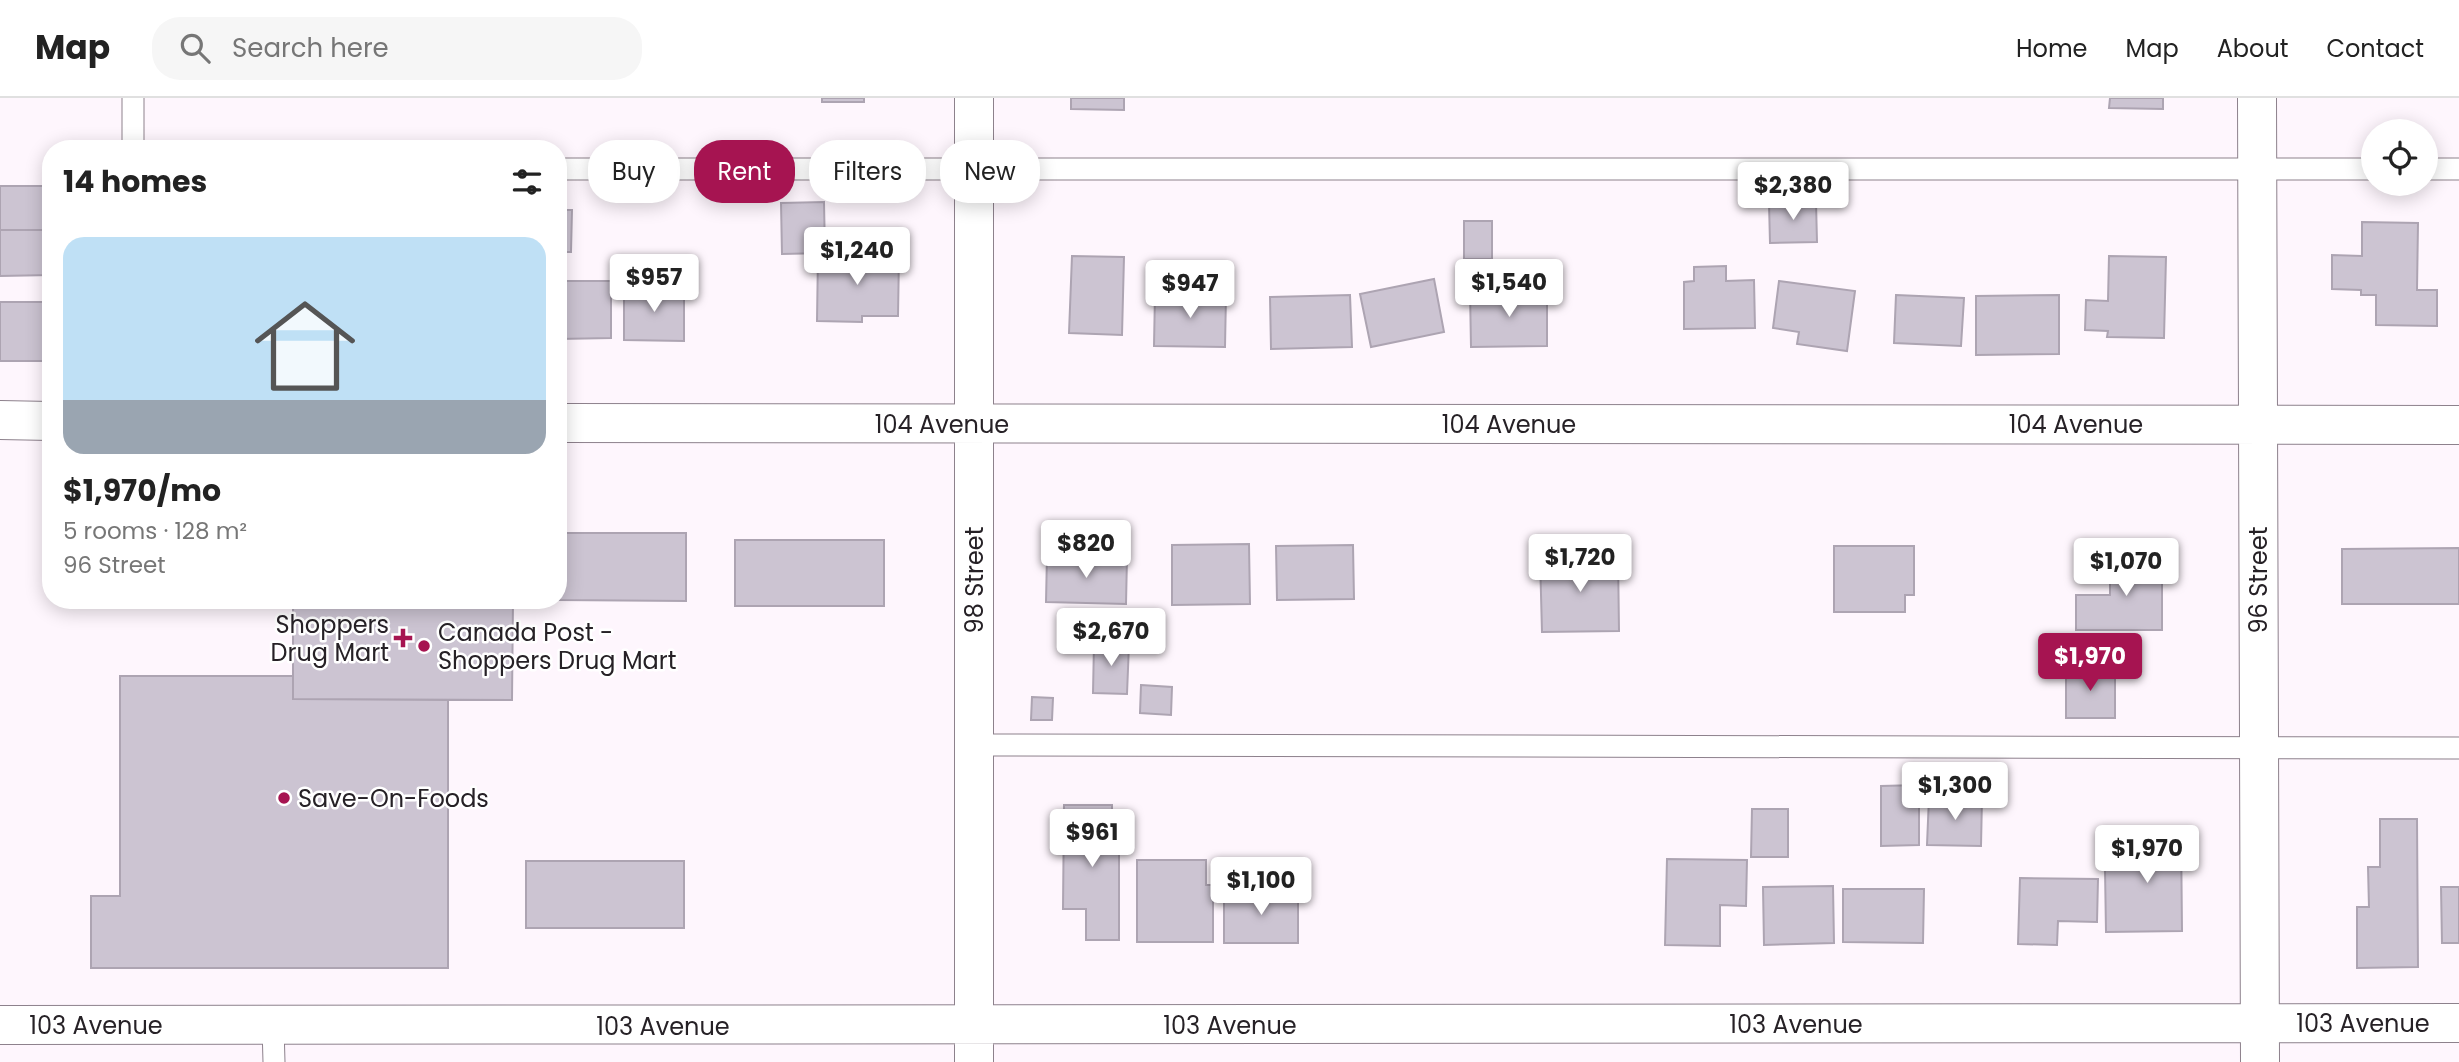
<!DOCTYPE html>
<html lang="en">
<head>
<meta charset="utf-8">
<style>
  body { margin:0; font-family:Poppins,sans-serif; background:#f6f6f6; color:#222; height:100vh; display:flex; flex-direction:column; font-size:26px; white-space:nowrap }
  * { box-sizing:border-box; margin:0 }
  p { font-size:23px; color:#767676 }
  .icon { flex:none; width:38px; height:38px; fill:none; stroke:currentColor; stroke-width:2; stroke-linecap:round; stroke-linejoin:round }
  .map { position:relative; flex:1; overflow:hidden }
  .sheet { position:absolute; left:42px; top:42px; width:525px; height:469px; display:flex; flex-direction:column; background:#fff; border-radius:28px; box-shadow:0 4px 18px #0003 }
  .sheet>* { flex:none }
  .guide { position:absolute; left:588px; top:42px; width:665px; height:63px; display:flex; gap:14px }
  .fabs { position:absolute; left:2361px; top:21px; display:grid; gap:14px }
  .fabs a { display:grid; place-items:center; width:77px; height:77px; border-radius:50%; background:#fff; box-shadow:0 4px 18px #0003; font-size:35px }
  .price { position:absolute; translate:-50% -60px; padding:0 16px; border-radius:7px; background:#fff; color:#222; font-size:23px; line-height:46px; filter:drop-shadow(0 2px 4px #0008) }
  .price::after { content:''; position:absolute; left:50%; top:42px; width:21px; height:16px; margin-left:-10px; background:inherit; clip-path:polygon(0 0,100% 0,50% 100%) }
  .price.selected { background:#a61451; color:#fff }
  ul { padding:0; list-style:none }
  li { display:grid; align-content:center; gap:14px; height:371px; padding:0 21px }
  li+li { border-top:2px solid #e0e0e0 }
  li span { display:grid; place-items:center; height:217px; border-radius:21px; color:#555 }
  li>.icon { margin-inline-start:auto }
  span .icon { width:126px; height:126px; fill:#fffc; stroke-width:1 }
  li b { font-size:30px }
  h2 { display:flex; justify-content:space-between; align-items:center; height:84px; padding:0 21px; font-size:30px }
  .tag { padding:0 24px; border-radius:28px; background:#fff; box-shadow:0 4px 18px #0003; font-size:24px; line-height:63px }
  .tag.selected { background:#a61451; color:#fff }
  header { display:flex; align-items:center; gap:42px; box-sizing:border-box; height:98px; padding:0 35px; background:#fff; border-bottom:2px solid #e0e0e0 }
  header strong { font-size:33px }
  nav { display:flex; gap:38px; margin-inline-start:auto; font-size:24px }
  .search { width:490px; height:63px; background:#f6f6f6; display:flex; align-items:center; gap:18px; box-sizing:border-box; padding:0 24px; border-radius:28px; color:#767676; font-size:26px }
  .map>svg:first-child { display:block }
  .building { fill:#ccc4d2; stroke:#ada4b2; stroke-width:2 }
  .lines { fill:none; stroke-linecap:round; stroke-linejoin:round }
  .lane-casing { stroke:#8d818c; stroke-width:23 }
  .street-casing { stroke:#8d818c; stroke-width:40 }
  .lane { stroke:#fff; stroke-width:21 }
  .street { stroke:#fff; stroke-width:38 }
  .poi-dot { fill:#a61451; stroke:#fff; stroke-width:2.5 }
  .labels { text-anchor:middle; dominant-baseline:central; stroke-width:5; stroke-linejoin:round; paint-order:stroke }
  .street-label { font-size:24px; fill:#262126; stroke:#fff }
  .poi-label { font-size:24px; fill:#262126; stroke:#fff; text-anchor:start }
</style>
</head>
<body>
<header>
<strong>Map</strong>
<div class="search"><svg class="icon" aria-label="search" viewBox="0 0 24 24"><circle cx="10" cy="10" r="6"/><path d="M15 15l6 6"/></svg>Search here</div>
<nav><a>Home</a><a>Map</a><a>About</a><a>Contact</a></nav>
</header>
<div class="map">
<svg width="2459" height="964" viewBox="0 0 2459 964">
  <rect width="100%" height="100%" fill="#fef6fd"/>
  <!-- building -->
  <path class="building" d="M822,0H864V4H822Z
    M1071,0H1124V12L1071,11Z
    M2110,0H2163V11L2109,10Z
    M0,88H51V132H0Z
    M824,104L825,155L782,156L781,105Z
    M1816,104L1817,144L1770,145L1769,105Z
    M558,112H572L571,154H558Z
    M1464,123H1492V161H1464Z
    M2362,124L2418,125L2417,192H2437V228L2376,227V197H2361V192L2332,191V157L2362,158Z
    M0,132H51V177L0,178Z
    M818,156L899,157L898,218H862V224L817,223Z
    M1072,158L1124,159L1122,237L1069,235Z
    M2109,158L2166,159L2164,240L2107,239L2108,233L2085,232L2086,202L2108,203Z
    M1726,168V183L1754,182L1755,230L1684,231V184L1694,183V169Z
    M1434,181L1444,234L1371,249L1360,196Z
    M558,183H611V240L558,241Z
    M1779,183L1855,193L1847,253L1797,246L1799,234L1773,230Z
    M624,189H684V243L624,242Z
    M1470,193H1547V248L1471,249Z
    M1155,196L1226,197L1225,249L1154,248Z
    M1350,197L1352,249L1271,251L1270,199Z
    M1896,197L1964,200L1961,248L1894,245Z
    M2059,197V256L1976,257V198Z
    M0,204H50V263H0Z
    M558,435H686V503L558,502Z
    M735,442H884V508H735Z
    M1249,446L1250,506L1172,507V447Z
    M1353,447L1354,501L1277,502L1276,448Z
    M1834,448H1914V497H1905V514H1834Z
    M2459,450V506H2342V451Z
    M1047,457L1127,459L1126,506L1046,504Z
    M1618,458L1619,533L1542,534L1540,459Z
    M2110,458H2162V532H2076V497H2110Z
    M293,502H513L512,602L293,601Z
    M1094,545L1129,546L1127,596L1093,595Z
    M2066,570H2115V620H2066Z
    M120,578H293V601L448,602V870H91V798H120Z
    M1141,587L1172,589L1171,617L1140,615Z
    M1032,599L1053,600L1052,622H1031Z
    M1919,687V747L1881,748V688Z
    M1929,699L1982,700L1981,748L1927,747Z
    M1064,707H1112V744H1119V842H1086V811H1063Z
    M1752,711H1788V759H1751Z
    M2380,721H2417L2418,869L2357,870V809H2369L2368,769H2380Z
    M2181,732L2182,833L2106,834L2105,771H2127L2126,733Z
    M1667,761L1747,762L1746,808L1720,807V848L1665,847Z
    M1137,762H1206V787H1213V844H1137Z
    M526,763H684V830H526Z
    M2020,780L2098,781L2097,824L2058,823L2057,847L2018,846Z
    M1833,788L1834,845L1764,847L1763,789Z
    M2441,789H2459V845H2442Z
    M1843,791H1924L1923,845L1843,844Z
    M1224,793L1298,794V845H1224Z"/>
  <g class="lines">
    <defs>
      <path id="lane" d="M133,0V51
        M558,71H2373
        M2426,71H2459
        M974,647L2459,650
        M273,928L274,964"/>
      <path id="street" d="M974,0V964
        M2257,0L2260,964
        M0,322L51,323
        M558,325L2459,327
        M0,927L2459,925"/>
    </defs>
    <!-- lane casing -->
    <use href="#lane" class="lane-casing"/>
    <!-- street casing -->
    <use href="#street" class="street-casing"/>
    <!-- lane -->
    <use href="#lane" class="lane"/>
    <!-- street -->
    <use href="#street" class="street"/>
  </g>
  <!-- markers -->
  <g class="poi-dot">
    <path d="M399.5 529.5h7v7h7v7h-7v7h-7v-7h-7v-7h7z"/>
    <circle cx="424" cy="548" r="7"/>
    <circle cx="284" cy="700" r="7"/>
  </g>
  <g class="labels">
    <!-- street labels -->
    <g class="street-label">
      <text x="942" y="326">104 Avenue</text>
      <text x="1509" y="326">104 Avenue</text>
      <text x="2076" y="326">104 Avenue</text>
      <text transform="translate(974 482) rotate(-90)">98 Street</text>
      <text transform="translate(2258 482) rotate(-90)">96 Street</text>
      <text x="2363" y="925">103 Avenue</text>
      <text x="1796" y="926">103 Avenue</text>
      <text x="96" y="927">103 Avenue</text>
      <text x="1230" y="927">103 Avenue</text>
      <text x="663" y="928">103 Avenue</text>
    </g>
    <!-- poi labels -->
    <g class="poi-label">
      <text x="389" y="526" text-anchor="end">Shoppers<tspan x="389" dy="28">Drug Mart</tspan></text>
      <text x="438" y="534">Canada Post -<tspan x="438" dy="28">Shoppers Drug Mart</tspan></text>
      <text x="298" y="700">Save-On-Foods</text>
    </g>
  </g>
</svg>
<div class="fabs">
<a><svg class="icon" aria-label="locate" viewBox="0 0 24 24"><circle cx="12" cy="12" r="6"/><path d="M12 2v4M12 18v4M2 12h4M18 12h4"/></svg></a>
</div>
<b class="price" style="left:1793px;top:124px">$2,380</b>
<b class="price" style="left:857px;top:189px">$1,240</b>
<b class="price" style="left:654px;top:216px">$957</b>
<b class="price" style="left:1509px;top:221px">$1,540</b>
<b class="price" style="left:1190px;top:222px">$947</b>
<b class="price" style="left:1086px;top:482px">$820</b>
<b class="price" style="left:1580px;top:496px">$1,720</b>
<b class="price" style="left:2126px;top:500px">$1,070</b>
<b class="price" style="left:1111px;top:570px">$2,670</b>
<b class="price selected" style="left:2090px;top:595px">$1,970</b>
<b class="price" style="left:1955px;top:724px">$1,300</b>
<b class="price" style="left:1092px;top:771px">$961</b>
<b class="price" style="left:2147px;top:787px">$1,970</b>
<b class="price" style="left:1261px;top:819px">$1,100</b>
<div class="guide">
<a class="tag">Buy</a>
<a class="tag selected">Rent</a>
<a class="tag">Filters</a>
<a class="tag">New</a>
</div>
<section class="sheet">
<h2>14 homes<svg class="icon" aria-label="filters" viewBox="0 0 24 24"><path d="M4 7h16M4 17h16"/><circle cx="9" cy="7" r="2"/><circle cx="15" cy="17" r="2"/></svg></h2>
<ul>
<li><span style="background:linear-gradient(#bfe0f5 75%,#9aa5b1 0)"><svg class="icon" aria-label="home" viewBox="0 0 24 24"><path d="M3 11l9-7 9 7M6 9v11h12V9"/></svg></span><div><b>$1,970/mo</b><p>5 rooms · 128 m²</p><p>96 Street</p></div></li>
</ul>
</section>
</div>
</body>
</html>
